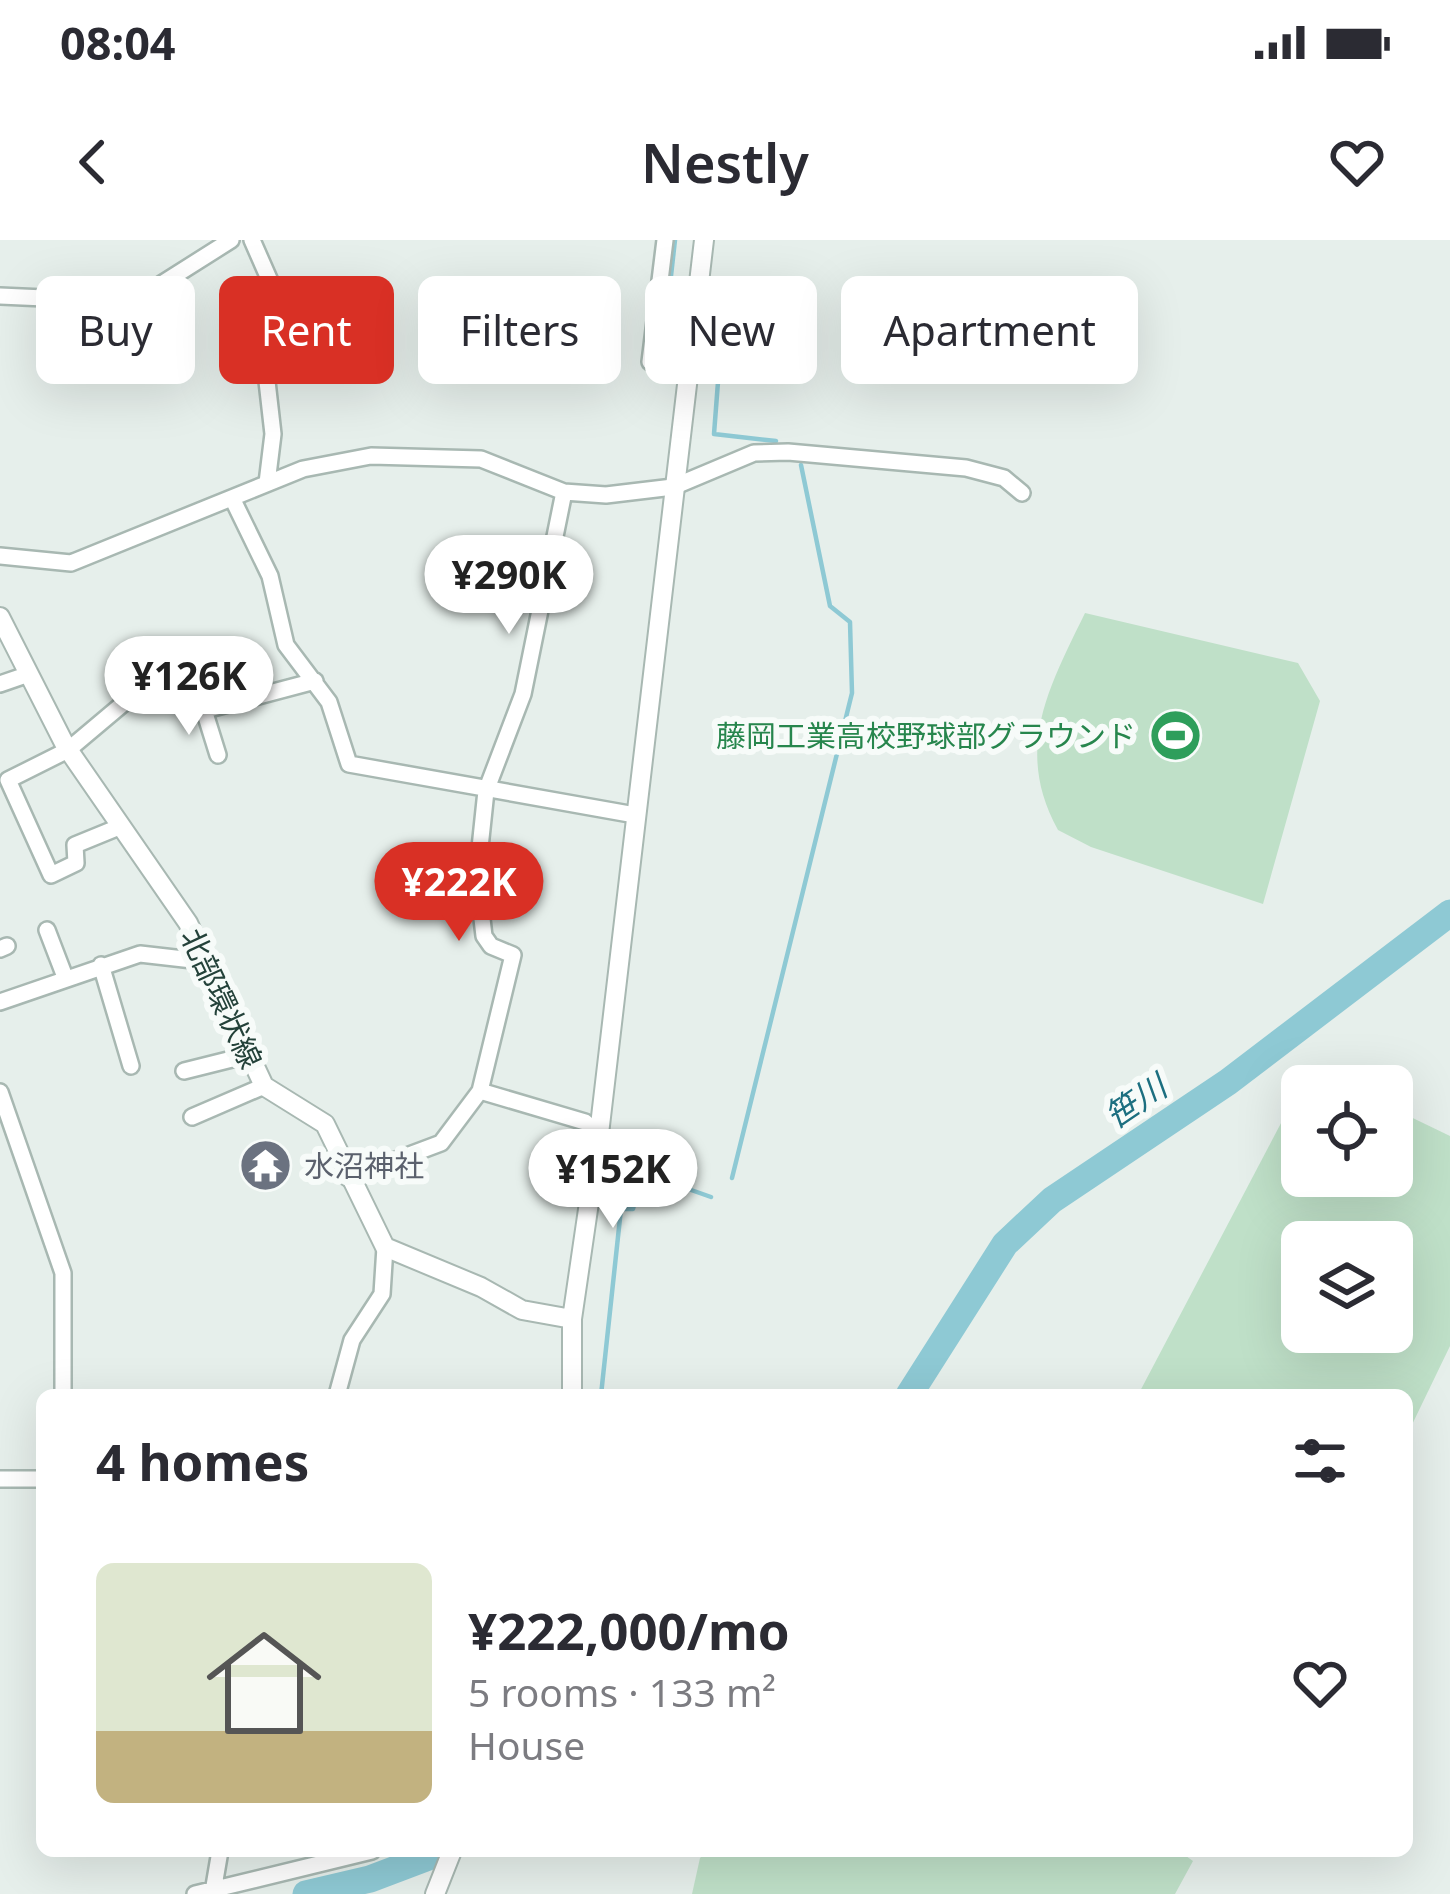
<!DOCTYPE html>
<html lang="en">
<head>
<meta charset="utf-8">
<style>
  body { margin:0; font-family:"Noto Sans","Noto Sans JP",sans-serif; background:#f2f2f3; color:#2b2b33; height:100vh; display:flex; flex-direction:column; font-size:45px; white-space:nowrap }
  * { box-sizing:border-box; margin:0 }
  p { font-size:39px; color:#7c7c81 }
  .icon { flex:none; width:66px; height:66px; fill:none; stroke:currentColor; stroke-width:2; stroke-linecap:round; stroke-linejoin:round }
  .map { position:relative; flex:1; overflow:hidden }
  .sheet { position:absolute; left:36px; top:1149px; width:1377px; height:468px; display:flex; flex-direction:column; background:#fff; border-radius:18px; box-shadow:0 12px 48px #0002 }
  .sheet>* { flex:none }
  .banner { position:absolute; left:36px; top:36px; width:1380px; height:108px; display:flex; gap:24px }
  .controls { position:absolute; left:1281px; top:825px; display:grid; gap:24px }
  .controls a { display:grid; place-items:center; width:132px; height:132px; border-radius:18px; background:#fff; box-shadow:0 12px 48px #0002; font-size:60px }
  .price { position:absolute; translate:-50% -102px; padding:0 27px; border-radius:42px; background:#fff; color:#222; font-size:39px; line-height:78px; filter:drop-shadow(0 3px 6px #0008) }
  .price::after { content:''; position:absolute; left:50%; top:72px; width:36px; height:27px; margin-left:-18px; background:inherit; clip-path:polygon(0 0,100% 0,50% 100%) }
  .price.current { background:#d93025; color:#fff }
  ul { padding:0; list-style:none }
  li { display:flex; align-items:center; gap:36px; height:300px; padding:0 60px }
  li+li { border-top:3px solid #e1e1e2 }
  li span { display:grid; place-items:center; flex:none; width:336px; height:240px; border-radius:18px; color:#555 }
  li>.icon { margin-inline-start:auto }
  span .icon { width:144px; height:144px; fill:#fffc; stroke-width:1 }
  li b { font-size:51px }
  h2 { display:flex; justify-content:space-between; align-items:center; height:144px; padding:0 60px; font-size:51px }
  .tag { padding:0 42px; border-radius:18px; background:#fff; box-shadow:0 12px 48px #0002; font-size:42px; line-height:108px }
  .tag.current { background:#d93025; color:#fff }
  .status { display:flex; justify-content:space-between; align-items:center; height:84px; padding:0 60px; background:#fff; direction:ltr }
  .status svg { height:33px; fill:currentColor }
  header { display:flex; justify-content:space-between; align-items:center; height:156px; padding:0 60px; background:#fff; font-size:54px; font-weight:600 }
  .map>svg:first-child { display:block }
  .green { fill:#bfe0c8; fill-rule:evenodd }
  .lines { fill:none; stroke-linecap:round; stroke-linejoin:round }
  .stream { stroke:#8ec9d4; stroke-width:4.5 }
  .river { stroke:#8ec9d4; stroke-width:27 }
  .minor-casing { stroke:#a8b8b2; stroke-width:20 }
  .tertiary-casing { stroke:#a8b8b2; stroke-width:22 }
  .minor { stroke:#fff; stroke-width:15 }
  .tertiary { stroke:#fff; stroke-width:18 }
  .labels { text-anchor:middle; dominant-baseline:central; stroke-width:12; stroke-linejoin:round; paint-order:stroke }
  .leisure-label { font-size:30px; fill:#27864d; stroke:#f7fbf9; text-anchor:end }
  .street-label { font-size:30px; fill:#24423a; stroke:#f7fbf9 }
  .worship-label { font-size:30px; fill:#5b616d; stroke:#f7fbf9; text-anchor:start }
  .water-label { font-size:33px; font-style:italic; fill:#1c6f80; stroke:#f7fbf9 }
</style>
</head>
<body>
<div class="status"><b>08:04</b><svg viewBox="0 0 49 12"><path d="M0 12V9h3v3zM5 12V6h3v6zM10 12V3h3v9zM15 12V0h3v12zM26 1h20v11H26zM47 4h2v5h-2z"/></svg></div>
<header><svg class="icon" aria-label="back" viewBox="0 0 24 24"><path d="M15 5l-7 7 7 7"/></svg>Nestly<svg class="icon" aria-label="heart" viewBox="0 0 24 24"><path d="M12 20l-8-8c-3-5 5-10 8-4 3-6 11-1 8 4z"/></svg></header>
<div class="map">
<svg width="1450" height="1654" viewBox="0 0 1450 1654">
  <rect width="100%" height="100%" fill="#e6efeb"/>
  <!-- green -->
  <path class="green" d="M1085,373L1298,423L1320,461L1263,664L1091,607L1058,590C1014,510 1048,449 1085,373Z
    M1310,828L1348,846H1302V936H1392V868L1450,896V1106L1407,1195V1155H1138ZM1392,1002V1092H1302V1002Z
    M707,1611H1179L1193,1621L1175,1654H692L700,1618Z"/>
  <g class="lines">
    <!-- stream -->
    <path class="stream" d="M660,134L675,0
      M718,142L714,194L776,201
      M732,938L852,453L850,382L830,366L801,225
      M601,1155L621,969H633L643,933L711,957"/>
    <!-- river -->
    <path class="river" d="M909,1155L1005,1004L1052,960L1228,842L1450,673
      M306,1654L370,1639L444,1611"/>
    <defs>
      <path id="minor" d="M252,0L270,41L259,71L273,194L267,243
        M0,56L133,62L231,0
        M650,122L665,0
        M233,260L270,336L286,405L329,462L349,524L635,575
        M0,316L71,323L303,229L371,216L481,219L564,252L606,255L673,247L754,213L788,212L966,228L1004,238L1022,253
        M0,444L29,434
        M204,470L218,515
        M119,587L75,605L76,623L51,635L8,540L68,510L150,441L194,473L315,441
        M47,690L65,737
        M0,709L7,706
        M101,725L131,826
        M0,762L140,714L210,722
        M184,831L248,815
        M480,851L513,715L491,706L484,696L477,636L486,551L523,454L564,252
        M0,852L63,1033V1155
        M192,877L264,846
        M348,938L441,903L480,851L585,882L599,894
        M337,1155L352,1100L382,1054L385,1007
        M0,1239H42
        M214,1646L220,1611
        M195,1654L372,1611"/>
      <path id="tertiary" d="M0,377L65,505L188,683L264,846L325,884L385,1007L481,1047L522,1070L572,1079
        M572,1155V1079L599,894L704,0
        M435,1654L452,1611"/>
    </defs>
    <!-- minor casing -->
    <use href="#minor" class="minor-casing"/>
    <!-- tertiary casing -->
    <use href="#tertiary" class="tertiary-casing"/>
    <!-- minor -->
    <use href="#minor" class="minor"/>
    <!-- tertiary -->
    <use href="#tertiary" class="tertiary"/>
  </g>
  <!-- icons -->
  <defs>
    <symbol id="stadium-disc" viewBox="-11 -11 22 22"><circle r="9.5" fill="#2e9e5b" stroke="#f7fbf9"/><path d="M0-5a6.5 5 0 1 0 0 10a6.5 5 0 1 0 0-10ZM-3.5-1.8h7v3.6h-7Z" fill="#fff"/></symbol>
    <symbol id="temple-disc" viewBox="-11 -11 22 22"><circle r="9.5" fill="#6b7280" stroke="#f7fbf9"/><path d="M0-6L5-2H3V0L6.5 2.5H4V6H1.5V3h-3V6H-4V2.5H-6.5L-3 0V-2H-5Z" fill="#fff"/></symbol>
  </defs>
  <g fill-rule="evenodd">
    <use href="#stadium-disc" x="1146" y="466" width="59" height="59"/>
    <use href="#temple-disc" x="236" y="896" width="59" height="59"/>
  </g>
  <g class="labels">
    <!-- leisure labels -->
    <g class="leisure-label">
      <text x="1136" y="495">藤岡工業高校野球部グラウンド</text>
    </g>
    <!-- street labels -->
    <g class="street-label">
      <text transform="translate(222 758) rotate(65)">北部環状線</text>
    </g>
    <!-- worship labels -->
    <g class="worship-label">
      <text x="304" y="925">水沼神社</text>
    </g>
    <!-- water labels -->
    <g class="water-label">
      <text transform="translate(1135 861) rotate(-34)">笹川</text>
    </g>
  </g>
</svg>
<div class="controls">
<a><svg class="icon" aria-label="locate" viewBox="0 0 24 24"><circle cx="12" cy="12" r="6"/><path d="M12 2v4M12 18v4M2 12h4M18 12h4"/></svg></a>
<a><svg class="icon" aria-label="layers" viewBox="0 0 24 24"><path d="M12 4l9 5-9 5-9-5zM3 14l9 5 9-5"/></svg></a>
</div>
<b class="price" style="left:509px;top:397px">¥290K</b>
<b class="price" style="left:189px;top:498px">¥126K</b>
<b class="price current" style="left:459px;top:704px">¥222K</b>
<b class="price" style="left:613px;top:991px">¥152K</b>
<div class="banner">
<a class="tag">Buy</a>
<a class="tag current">Rent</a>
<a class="tag">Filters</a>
<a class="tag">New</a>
<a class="tag">Apartment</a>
</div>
<section class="sheet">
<h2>4 homes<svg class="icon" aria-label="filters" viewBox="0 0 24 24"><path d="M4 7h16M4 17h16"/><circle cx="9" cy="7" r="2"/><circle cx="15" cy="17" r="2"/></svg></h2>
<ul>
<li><span style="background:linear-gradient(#dfe7d0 70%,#c2b280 0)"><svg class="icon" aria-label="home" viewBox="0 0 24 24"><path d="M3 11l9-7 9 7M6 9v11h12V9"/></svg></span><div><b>¥222,000/mo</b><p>5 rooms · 133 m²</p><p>House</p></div><svg class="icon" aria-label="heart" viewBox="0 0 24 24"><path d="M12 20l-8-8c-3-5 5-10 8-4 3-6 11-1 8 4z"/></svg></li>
</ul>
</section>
</div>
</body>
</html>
